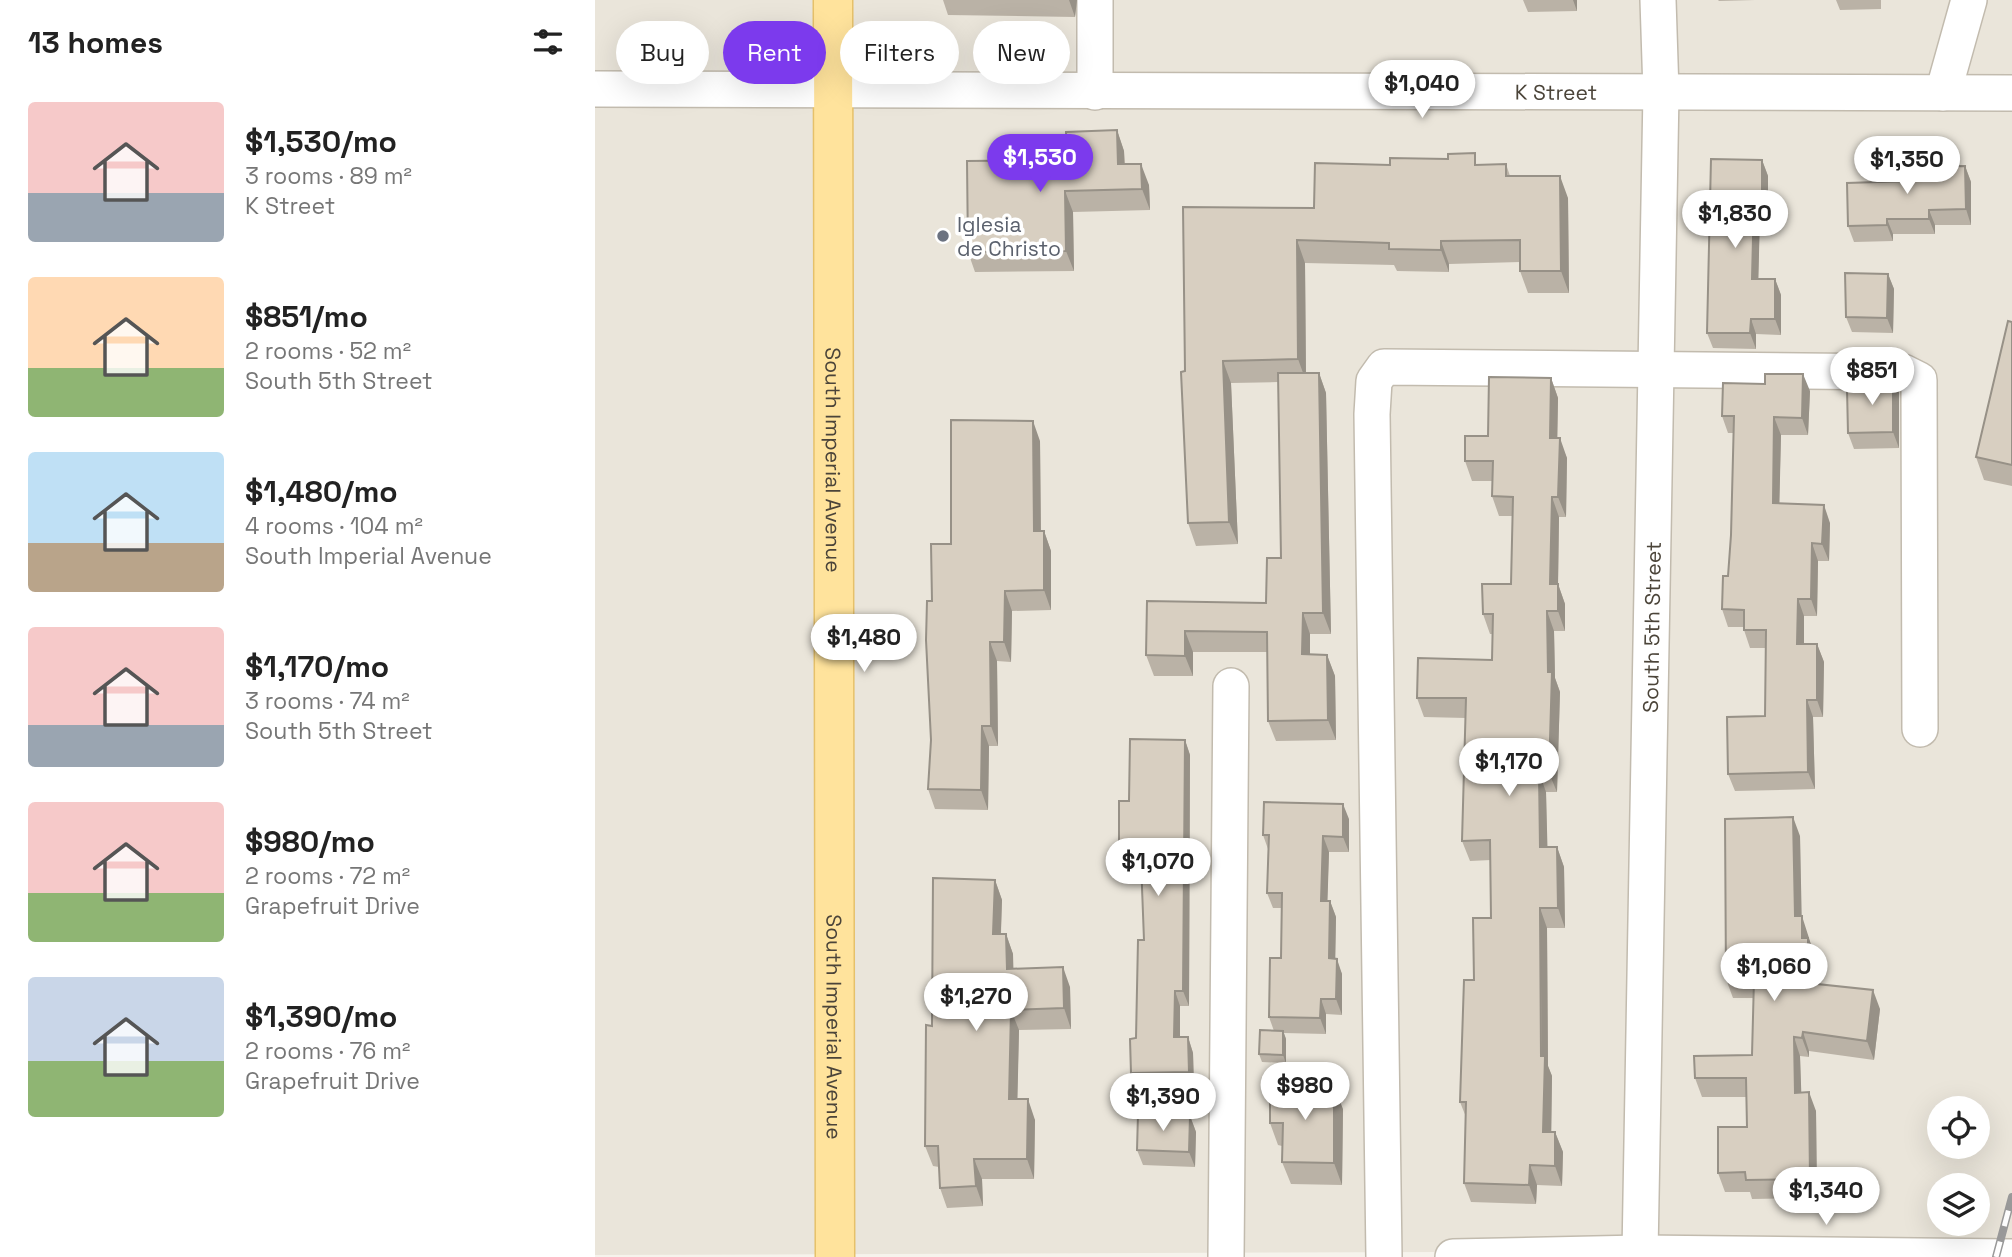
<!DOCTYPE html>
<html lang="en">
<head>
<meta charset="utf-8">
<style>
  body { margin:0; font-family:"Space Grotesk",sans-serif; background:#f2f2f2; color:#222; height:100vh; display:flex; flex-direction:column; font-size:26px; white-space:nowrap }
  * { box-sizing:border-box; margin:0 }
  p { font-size:23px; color:#767676 }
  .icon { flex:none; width:38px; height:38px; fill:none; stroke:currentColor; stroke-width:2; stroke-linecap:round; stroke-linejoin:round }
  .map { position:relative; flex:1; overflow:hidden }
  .drawer { display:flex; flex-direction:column; background:#fff; width:595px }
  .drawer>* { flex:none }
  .guide { position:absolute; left:21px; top:21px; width:665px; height:63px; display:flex; gap:14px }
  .controls { position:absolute; left:1332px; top:1096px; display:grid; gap:14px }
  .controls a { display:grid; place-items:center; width:63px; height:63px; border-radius:50%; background:#fff; box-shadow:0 7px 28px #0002; font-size:35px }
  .price { position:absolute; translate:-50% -60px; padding:0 16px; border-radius:24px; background:#fff; color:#222; font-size:23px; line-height:46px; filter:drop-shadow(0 2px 4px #0008) }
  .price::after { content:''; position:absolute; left:50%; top:42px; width:21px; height:16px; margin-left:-10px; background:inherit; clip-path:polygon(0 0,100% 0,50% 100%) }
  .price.selected { background:#7c3aed; color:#fff }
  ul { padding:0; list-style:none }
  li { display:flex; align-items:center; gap:21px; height:175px; padding:0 28px }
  li span { display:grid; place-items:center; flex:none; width:196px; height:140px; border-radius:7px; color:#555 }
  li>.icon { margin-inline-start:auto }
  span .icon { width:84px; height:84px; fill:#fffc; stroke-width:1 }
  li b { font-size:30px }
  h2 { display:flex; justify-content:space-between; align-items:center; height:84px; padding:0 28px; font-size:30px }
  .chip { padding:0 24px; border-radius:32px; background:#fff; box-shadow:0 7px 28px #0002; font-size:24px; line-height:63px }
  .chip.selected { background:#7c3aed; color:#fff }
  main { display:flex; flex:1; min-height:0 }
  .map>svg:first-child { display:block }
  .residential { fill:#eae5da; fill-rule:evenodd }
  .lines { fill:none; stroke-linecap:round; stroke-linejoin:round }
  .minor-casing { stroke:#c2bbae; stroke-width:38 }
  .major-casing { stroke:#e6c16a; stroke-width:41 }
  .minor { stroke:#fff; stroke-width:35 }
  .major { stroke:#ffe39c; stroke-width:38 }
  .rail-casing { stroke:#9a9a9a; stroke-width:8 }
  .rail { stroke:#fff; stroke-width:5; stroke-dasharray:16; stroke-linecap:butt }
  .wall { fill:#bab2a6 }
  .shaded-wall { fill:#979187 }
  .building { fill:#d8cfc1; stroke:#979187; stroke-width:2 }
  .worship-dot { fill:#6b7280; stroke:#fff; stroke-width:2.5 }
  .labels { text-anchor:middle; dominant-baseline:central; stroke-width:7; stroke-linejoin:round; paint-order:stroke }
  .street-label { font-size:21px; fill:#4b4439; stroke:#fff }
  .worship-label { font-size:21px; fill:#5b616d; stroke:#fff; text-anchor:start }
</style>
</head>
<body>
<main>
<section class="drawer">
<h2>13 homes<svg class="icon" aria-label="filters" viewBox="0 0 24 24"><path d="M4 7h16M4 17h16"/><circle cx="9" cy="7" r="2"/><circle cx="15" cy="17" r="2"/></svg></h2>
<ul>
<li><span style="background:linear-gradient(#f6c9c9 65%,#9aa5b1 0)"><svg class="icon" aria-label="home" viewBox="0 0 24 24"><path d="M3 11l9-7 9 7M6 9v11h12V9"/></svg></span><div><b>$1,530/mo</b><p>3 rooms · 89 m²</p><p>K Street</p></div></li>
<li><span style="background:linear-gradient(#ffd9b3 65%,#8fb573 0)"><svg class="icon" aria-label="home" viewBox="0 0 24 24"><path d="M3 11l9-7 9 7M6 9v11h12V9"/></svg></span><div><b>$851/mo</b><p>2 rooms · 52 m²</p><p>South 5th Street</p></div></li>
<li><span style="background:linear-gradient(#bfe0f5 65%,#b9a48a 0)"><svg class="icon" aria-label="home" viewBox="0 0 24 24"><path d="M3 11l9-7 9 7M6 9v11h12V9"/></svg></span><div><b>$1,480/mo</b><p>4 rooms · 104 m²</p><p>South Imperial Avenue</p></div></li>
<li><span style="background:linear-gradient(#f6c9c9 70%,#9aa5b1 0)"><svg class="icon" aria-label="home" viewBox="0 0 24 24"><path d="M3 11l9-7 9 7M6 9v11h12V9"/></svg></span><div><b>$1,170/mo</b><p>3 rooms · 74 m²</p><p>South 5th Street</p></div></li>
<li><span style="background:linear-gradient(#f6c9c9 65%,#8fb573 0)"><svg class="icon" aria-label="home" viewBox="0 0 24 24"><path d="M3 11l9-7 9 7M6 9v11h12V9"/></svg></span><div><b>$980/mo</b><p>2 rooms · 72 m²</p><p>Grapefruit Drive</p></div></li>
<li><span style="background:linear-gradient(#c9d6e8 60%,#8fb573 0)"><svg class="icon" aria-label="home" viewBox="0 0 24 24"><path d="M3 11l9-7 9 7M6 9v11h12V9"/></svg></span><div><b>$1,390/mo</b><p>2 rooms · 76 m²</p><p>Grapefruit Drive</p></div></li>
</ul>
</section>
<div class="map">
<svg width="1417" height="1257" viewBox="0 0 1417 1257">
  <rect width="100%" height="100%" fill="#f6f3ec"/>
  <!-- residential -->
  <path class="residential" d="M0,0H1417V1250L0,1255ZM1344,1108H1382V1146H1344ZM1344,1185H1382V1223H1344Z"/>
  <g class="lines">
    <defs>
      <g id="minor">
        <path d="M500,0V92"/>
        <path id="s1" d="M0,89L1417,93"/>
        <path d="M1348,93L1374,0"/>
        <path id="s2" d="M1045,1253L1066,92L1063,0"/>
        <path d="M631,1257L636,686"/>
        <path d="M789,1257L777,414L779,381L789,367L1308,372L1324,380L1325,729"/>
        <path d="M858,1257L1045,1253L1417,1257"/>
      </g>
      <g id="major">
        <path id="s3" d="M238,0L240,1257"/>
      </g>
    </defs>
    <!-- minor casing -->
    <use href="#minor" class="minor-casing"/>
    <!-- major casing -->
    <use href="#major" class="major-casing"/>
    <!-- minor -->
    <use href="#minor" class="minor"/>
    <!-- major -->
    <use href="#major" class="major"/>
    <defs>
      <path id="rail" d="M1401,1257L1417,1197"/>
    </defs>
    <!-- rail casing -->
    <use href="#rail" class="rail-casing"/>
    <!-- rail -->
    <use href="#rail" class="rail"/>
  </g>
  <!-- wall -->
  <path class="wall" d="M348,0H482L480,17L353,15Z
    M928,0H982V11L933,12Z
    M1123,0H1160L1124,1Z
    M1241,0H1286V9L1245,10Z
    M522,130L529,151L530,164L554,185L555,210L478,212L479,271L380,272L373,252L472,160Z
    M1167,160L1173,176V213H1165L1163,279H1180L1186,295V335L1161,334V349L1118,348L1112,333Z
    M911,164L915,176L973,198L974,293H933L925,271V262L854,264V272L802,271L799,265L710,263L711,373H724L731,393L736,634H715V655H732L740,676L741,740L681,741L673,721L672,652H598V676H559L551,655L552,601L671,603L686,558L683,382L636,383L643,544L601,546L593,523L590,371L719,208L795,165Z
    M1370,166L1376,182V225H1340V234H1298V241L1259,242L1253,226L1314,181Z
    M1293,274L1299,289L1298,333L1257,332L1251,317Z
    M1417,322V486L1389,480L1381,457Z
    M956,378L963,398L962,438L972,458L971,517H964L963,584L970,604V631H959L960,678L965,692L962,792H951L952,847H962L969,867L970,928H952L953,1066L957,1076L956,1132H960L968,1152L967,1186L942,1185L941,1204L876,1202L869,1183L871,1117L865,1102L879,980L896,918V860L875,861L867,841L871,718L829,717L822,698L897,660L898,634H895L888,614L916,584L918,516H904L897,496V481H877L870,461L893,436Z
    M1215,391L1213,435H1186L1184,504L1235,523L1234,561H1223L1222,616H1209V644H1222L1229,662L1228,717H1218L1220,789L1140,791L1133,774L1170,716L1171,648H1155L1149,630V627H1133L1127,609L1133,576L1136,535L1139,433H1133L1127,416Z
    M1304,392V448L1259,449L1253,433Z
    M445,441L446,531H449L456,551V610L417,611L416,662L402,661L403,746H394L393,810L340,809L333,789L336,740L337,601L356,544Z
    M590,740L595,755L594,1006H585V1037H593L598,1053L599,1088L542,1089L536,1073L541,1038L549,940L546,877L529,876L524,861L534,801Z
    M754,819V852H734L732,901H735L741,917L740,959L747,974V1015L731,1014V1034L689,1033L691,1039V1063L667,1062L664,1054L679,1031L674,1017L686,958V908H678L672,893L673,849L668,835Z
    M1205,836L1206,916L1220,957V984L1285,1009L1279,1060L1214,1051V1057L1205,1056L1206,1092L1221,1111L1222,1198L1157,1199L1155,1192H1130L1123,1173L1152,1127L1151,1097H1107L1100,1078L1157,1055L1159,998H1138L1131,979Z
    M400,880L407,900L406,934H411L418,954V968L475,987L476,1029L424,1030L422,1099L440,1120L439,1179H387L388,1206L352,1208L345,1188L344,1167L338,1166L330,1146L337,1026Z
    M748,1109L747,1185L696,1184L687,1162V1146L683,1145L675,1123Z
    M595,1116L601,1132L600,1167L548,1165L542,1150Z"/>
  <!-- shaded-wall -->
  <path class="shaded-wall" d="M474,0H482L480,17Z
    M978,0H982V11Z
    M522,130L529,151L530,185L523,164Z
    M1167,160L1173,176V213L1167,197Z
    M546,164L554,185L555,210L547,189Z
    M1370,166L1376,182V225L1371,209Z
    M965,176L973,198L974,293L966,271Z
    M470,191L478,212L479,271L471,251Z
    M1159,197L1165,213L1163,295L1157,279Z
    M1334,210L1340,225V234L1334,219Z
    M1292,219L1298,234V241L1292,225Z
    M702,240L710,263L711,381L703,359Z
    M846,241L854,264V272L846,250Z
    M1293,274L1299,289L1298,333L1292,318Z
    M1180,279L1186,295V335L1180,319Z
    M1156,319L1161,334V349L1155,333Z
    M628,361L636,383L643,544L634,522Z
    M724,373L731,393L736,634L728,613Z
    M1208,374L1215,391L1213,435L1207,418Z
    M1298,377L1304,392V448L1298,432Z
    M956,378L963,398L962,458L955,438Z
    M1179,417L1186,435L1184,521L1178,503Z
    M438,421L445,441L446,551L439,531Z
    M965,438L972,458L971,517L963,497Z
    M957,497L964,517L963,584L970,604V631L963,611L955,584Z
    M1229,505L1235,523L1234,561L1227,544Z
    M449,531L456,551V610L449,590Z
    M1217,543L1223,561L1222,616L1216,599Z
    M410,591L417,611L416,662L409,642Z
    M1203,599L1209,616V661L1202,644Z
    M952,611L959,631L960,678L965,692L962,792L954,773Z
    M708,613L715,634V675L707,654Z
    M590,631L598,652V676L590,656Z
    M395,642L402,661L403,746L396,726Z
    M1222,644L1229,662L1228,717L1222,700Z
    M732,655L740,676L741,740L733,720Z
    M1212,700L1218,717L1220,789L1213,772Z
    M387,726L394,746L393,810L386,790Z
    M590,740L595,755L594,1006L588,991Z
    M944,772L951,792L953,867L945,847Z
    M748,804L754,819V852L748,837Z
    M1198,817L1205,836L1207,930V916L1220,957V1002L1213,983L1200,916Z
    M728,836L734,852L732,917L726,901Z
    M962,847L969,867L970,928L963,908Z
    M400,880L407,900L405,954L398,934Z
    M735,901L741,917L740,974L734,958Z
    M945,908L952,928L953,1066L957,1076L956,1152L948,1132Z
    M411,934L418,954L419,989L412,969Z
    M742,959L747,974V1015L741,999Z
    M468,967L475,987L476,1029L469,1008Z
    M1278,990L1285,1009L1279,1060L1272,1041Z
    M580,991L585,1006V1053L579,1037Z
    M726,999L731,1014V1034L725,1018Z
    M416,1010L424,1030L422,1119L414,1099Z
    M688,1031L691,1039V1063L688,1055Z
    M1208,1032L1214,1051V1057L1207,1038Z
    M593,1037L598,1053L599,1088L594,1072Z
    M1199,1037L1205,1056L1207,1112L1200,1093Z
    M739,1086L748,1109L747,1185L739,1163Z
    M1214,1092L1221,1111L1222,1198L1215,1179Z
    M433,1099L440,1120L439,1179L432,1159Z
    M595,1116L601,1132L600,1167L594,1152Z
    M960,1132L968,1152L967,1186L960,1166Z
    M379,1159L387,1179L388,1206L381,1186Z
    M935,1165L942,1185L941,1204L934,1185Z"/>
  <!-- building -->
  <path class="building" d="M522,130L523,164H546L547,189L470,191L471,251L373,252L372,161L472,160L471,132Z
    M880,153V165L911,164V176H965L966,271H925V240L846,241V250L794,249V243L702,240L703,359L628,361L634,522L593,523L586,372L590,371L588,207L719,208L720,163L795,165V158L853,159V154Z
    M1116,159L1167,160V197H1159L1157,279H1180V319H1156L1155,333H1112Z
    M1370,166L1371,209L1334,210V219H1292V225L1253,226L1252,183L1314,181L1313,167Z
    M1250,273L1293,274L1292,318L1251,317Z
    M1413,321L1417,322V465L1381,457Z
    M683,373H724L728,613H708L707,654L732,655L733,720L673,721L672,632L590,631V656L551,655L552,601L671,603L672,558H686Z
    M1170,374H1208L1207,418L1179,417L1178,503L1229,505L1227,544L1217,543L1216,599H1203L1202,644H1222V700H1212L1213,772L1133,774L1132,717L1170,716L1171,630H1149V610L1127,609L1128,576H1133L1136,535L1139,416H1127L1128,383L1170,384Z
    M1276,376L1298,377V432L1253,433L1252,389L1276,388Z
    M894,377L956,378L955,438H965L963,497H957L955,584H963V611H952L953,672H957L954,773L944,772L945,847H962L963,908H945L946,1056H950L948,1132H960V1166L935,1165L934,1185L869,1183L871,1102H865L869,980H879L878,918H896L895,840L867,841L871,698H822L823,658L897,660L898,614H888L887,584H916L918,497L897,496L898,461H870V436H893Z
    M356,420L438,421L439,531H449V590L410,591L409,642H395L396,726H387L386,790L333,789L336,740L331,640L332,601H337L336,544H356Z
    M535,739L590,740L588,991H580L579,1037H593L594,1072L536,1073L535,1039L541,1038L543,940H549L546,861H524V801H534Z
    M669,802L748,804V837L728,836L726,901H735L734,958L742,959L741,999H726L725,1018L674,1017L675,958H686L687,893H672L674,835H668Z
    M1198,817L1200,916H1207V938H1213V983L1278,990L1272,1041L1208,1032L1207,1038L1199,1037L1200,1093L1214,1092L1215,1179L1151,1180L1150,1172L1123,1173V1127H1152L1151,1078H1100L1099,1056L1157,1055L1159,979H1131L1130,819Z
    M338,878L400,880L398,934H411L412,969L468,967L469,1008L416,1010L414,1099H433L432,1159H379L381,1186L345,1188L343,1146H330L331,1025L337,1026Z
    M665,1030L688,1031V1055L664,1054Z
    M675,1085L739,1086V1163L687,1162L688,1123H675Z
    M543,1114L595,1116L594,1152L542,1150Z"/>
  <!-- markers -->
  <circle class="worship-dot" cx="348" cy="236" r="7"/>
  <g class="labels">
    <!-- street labels -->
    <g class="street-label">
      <text stroke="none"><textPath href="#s1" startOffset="961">K Street</textPath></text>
      <text stroke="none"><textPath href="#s3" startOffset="460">South Imperial Avenue</textPath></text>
      <text stroke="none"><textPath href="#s2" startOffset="626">South 5th Street</textPath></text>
      <text stroke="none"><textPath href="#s3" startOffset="1027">South Imperial Avenue</textPath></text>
    </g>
    <!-- worship labels -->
    <g class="worship-label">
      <text x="362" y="224">Iglesia<tspan x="362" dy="24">de Christo</tspan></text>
    </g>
  </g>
</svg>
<div class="controls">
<a><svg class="icon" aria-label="locate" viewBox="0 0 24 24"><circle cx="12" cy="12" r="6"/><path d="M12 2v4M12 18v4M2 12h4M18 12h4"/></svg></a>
<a><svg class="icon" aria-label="layers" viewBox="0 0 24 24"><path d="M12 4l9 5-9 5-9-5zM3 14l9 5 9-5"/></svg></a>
</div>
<b class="price" style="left:827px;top:120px">$1,040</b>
<b class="price selected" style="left:445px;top:194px">$1,530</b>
<b class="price" style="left:1312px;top:196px">$1,350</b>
<b class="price" style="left:1140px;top:250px">$1,830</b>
<b class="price" style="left:1277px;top:407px">$851</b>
<b class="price" style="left:269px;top:674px">$1,480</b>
<b class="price" style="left:914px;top:798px">$1,170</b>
<b class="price" style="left:563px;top:898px">$1,070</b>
<b class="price" style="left:1179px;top:1003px">$1,060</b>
<b class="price" style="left:381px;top:1033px">$1,270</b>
<b class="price" style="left:710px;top:1122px">$980</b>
<b class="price" style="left:568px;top:1133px">$1,390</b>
<b class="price" style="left:1231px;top:1227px">$1,340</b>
<div class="guide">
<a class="chip">Buy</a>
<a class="chip selected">Rent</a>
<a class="chip">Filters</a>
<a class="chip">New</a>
</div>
</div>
</main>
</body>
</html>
